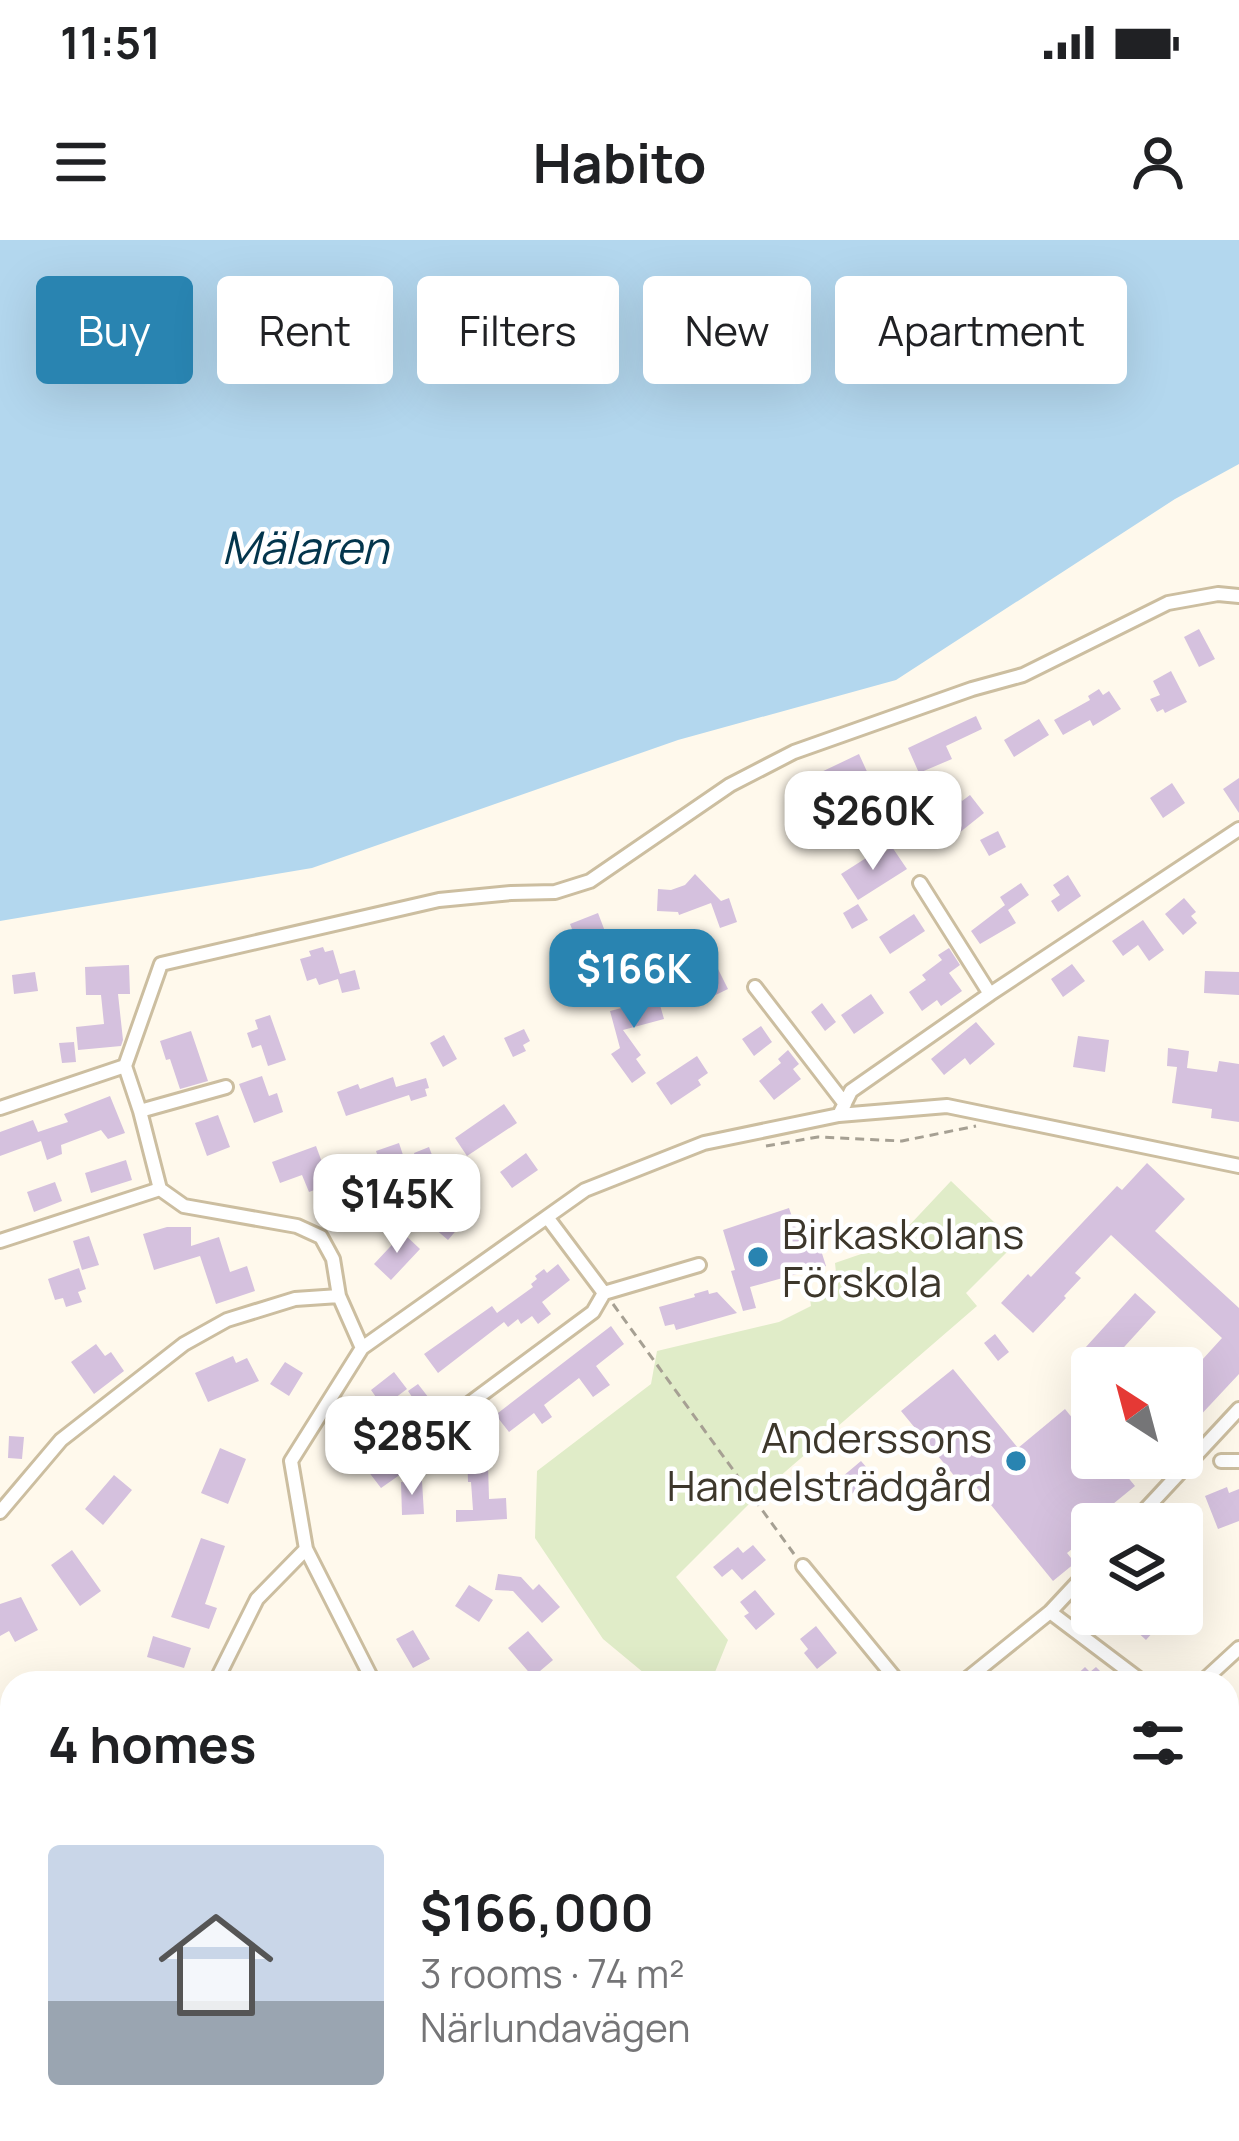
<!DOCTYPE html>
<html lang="en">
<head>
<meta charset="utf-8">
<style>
  body { margin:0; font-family:Manrope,sans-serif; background:#f6f6f6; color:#202124; height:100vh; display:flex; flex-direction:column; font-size:45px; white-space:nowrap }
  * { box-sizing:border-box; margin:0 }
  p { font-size:39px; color:#757577 }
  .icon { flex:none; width:66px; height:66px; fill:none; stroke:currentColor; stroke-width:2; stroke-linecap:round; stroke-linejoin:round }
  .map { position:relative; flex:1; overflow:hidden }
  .drawer { position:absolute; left:0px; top:1431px; width:1239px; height:471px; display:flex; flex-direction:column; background:#fff; border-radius:36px 36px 0 0; box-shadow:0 12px 48px #0002 }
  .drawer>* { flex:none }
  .guide { position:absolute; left:36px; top:36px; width:1167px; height:108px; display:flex; gap:24px }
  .needle { width:78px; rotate:324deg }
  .fabs { position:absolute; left:1071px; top:1107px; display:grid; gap:24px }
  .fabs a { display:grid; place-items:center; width:132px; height:132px; border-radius:12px; background:#fff; box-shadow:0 12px 48px #0002; font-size:60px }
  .price { position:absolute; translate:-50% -102px; padding:0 27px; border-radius:24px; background:#fff; color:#222; font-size:39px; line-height:78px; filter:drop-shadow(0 3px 6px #0008) }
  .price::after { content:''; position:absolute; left:50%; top:72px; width:36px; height:27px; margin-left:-18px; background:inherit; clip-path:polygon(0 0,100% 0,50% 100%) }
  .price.selected { background:#2984b1; color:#fff }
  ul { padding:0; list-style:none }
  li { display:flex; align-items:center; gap:36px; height:300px; padding:0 48px }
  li+li { border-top:3px solid #e0e0e0 }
  li span { display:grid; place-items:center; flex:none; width:336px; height:240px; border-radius:12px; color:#555 }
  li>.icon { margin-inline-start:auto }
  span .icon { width:144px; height:144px; fill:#fffc; stroke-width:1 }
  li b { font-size:51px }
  h2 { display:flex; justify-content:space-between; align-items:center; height:144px; padding:0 48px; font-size:51px }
  .tag { padding:0 42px; border-radius:12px; background:#fff; box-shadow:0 12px 48px #0002; font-size:42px; line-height:108px }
  .tag.selected { background:#2984b1; color:#fff }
  .status { display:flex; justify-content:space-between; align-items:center; height:84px; padding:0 60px; background:#fff; direction:ltr }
  .status svg { height:33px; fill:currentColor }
  header { display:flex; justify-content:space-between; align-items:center; height:156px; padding:0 48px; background:#fff; font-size:54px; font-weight:700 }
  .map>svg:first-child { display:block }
  .green { fill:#e0ecc8 }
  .water { fill:#b3d7ee }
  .building { fill:#d5c1de }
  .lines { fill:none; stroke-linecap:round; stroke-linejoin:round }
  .street-casing { stroke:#ccbea0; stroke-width:18 }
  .path { stroke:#a6a093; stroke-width:3; stroke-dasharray:9 6; stroke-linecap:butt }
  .street { stroke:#fff; stroke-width:12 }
  .poi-dot { fill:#2984b1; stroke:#fff; stroke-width:4.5 }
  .labels { text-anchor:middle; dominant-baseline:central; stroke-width:9; stroke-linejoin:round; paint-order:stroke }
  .poi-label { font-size:42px; fill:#3d372b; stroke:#fff; text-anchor:start }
  .water-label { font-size:45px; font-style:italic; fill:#03354c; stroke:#fff }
</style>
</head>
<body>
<div class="status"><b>11:51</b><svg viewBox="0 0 49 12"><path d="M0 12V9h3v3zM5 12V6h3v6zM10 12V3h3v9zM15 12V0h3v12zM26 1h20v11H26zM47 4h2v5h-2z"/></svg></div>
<header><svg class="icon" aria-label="menu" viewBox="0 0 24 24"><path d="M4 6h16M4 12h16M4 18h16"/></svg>Habito<svg class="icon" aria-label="person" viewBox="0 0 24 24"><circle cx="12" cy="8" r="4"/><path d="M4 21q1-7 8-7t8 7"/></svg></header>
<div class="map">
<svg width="1239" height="1901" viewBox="0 0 1239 1901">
  <rect width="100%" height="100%" fill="#fff9ec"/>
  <!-- green -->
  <path class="green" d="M951,941L1016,1003L966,1053L977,1066L756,1257L676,1337L728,1400L715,1432L693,1443H656L603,1399L535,1298L537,1231L651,1144L657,1111L779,1082L811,1066L810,1059L838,1051L835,1023L867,1012L868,1004L904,991Z"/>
  <!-- water -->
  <path class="water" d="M0,0H1239V224L1175,259L896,440L678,500L312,628L0,681Z"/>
  <!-- building -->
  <path class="building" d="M1199,389L1215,419L1199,427L1184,397Z
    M1171,431L1187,462L1165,473L1163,469L1157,472L1150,459L1160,455L1153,441Z
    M1099,449L1103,455L1109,451L1121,469L1093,486L1090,480L1063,495L1054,480L1090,460L1088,456Z
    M976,476L982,489L946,506L952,519L919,533L908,508Z
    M1039,479L1049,495L1014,517L1004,500Z
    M859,514L869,536L824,556L815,535Z
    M1239,538V573L1223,549Z
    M1172,543L1185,563L1163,578L1150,558Z
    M970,555L984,573L954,597L941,579L951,571L947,566L959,557L962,561Z
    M998,591L1006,607L989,616L980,600Z
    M892,607L907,629L858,660L841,634L874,613L877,617Z
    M695,634L721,661L729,658L737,682L720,688L711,663L679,675L678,672L657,671L658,649L671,650L685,645Z
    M1068,635L1081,656L1058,672L1051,661L1060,655L1053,645Z
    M1021,643L1029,655L1008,670L1000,657Z
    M1184,658L1196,672L1191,676L1197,683L1183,695L1165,674Z
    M858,664L868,680L852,689L843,673Z
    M1005,665L1016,683L980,704L971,691Z
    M598,673L606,694L578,704L570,684Z
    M914,674L925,691L890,714L879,697Z
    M1143,680L1164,710L1149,721L1138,705L1123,716L1112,701Z
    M323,707L325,712L333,710L340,734L355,730L360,749L342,753L338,739L319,745L316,738L307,741L300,719L311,716L309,711Z
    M949,708L960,725L949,733L962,751L941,766L937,760L922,771L909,752L926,740L922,735L942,720L938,715Z
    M689,722L698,739L718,729L728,749L703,761L682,755L670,731Z
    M1072,724L1085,741L1063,757L1051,739Z
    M129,725L130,754H118L123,800L121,806L78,810L76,787L104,784L101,755H86L85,727Z
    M1205,731L1239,732V755L1204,753Z
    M35,732L38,751L14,754L12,735Z
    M656,751L664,779L623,790L641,815L636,819L646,833L632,843L611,814L620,808L610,771L633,765L631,758Z
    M871,754L884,773L854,794L841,775Z
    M822,763L836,782L825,791L811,772Z
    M270,775L286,820L268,826L261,805L252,808L247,793L258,789L255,780Z
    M976,782L995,804L970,825L965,818L944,835L931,819Z
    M761,786L772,802L754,816L742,799Z
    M524,789L530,801L523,805L526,811L513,817L504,798Z
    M191,791L208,841L180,849L170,819L166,820L160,801Z
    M444,795L457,819L443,827L430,803Z
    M1078,796L1109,800L1105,832L1073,827Z
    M74,802L76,822L62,823L59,803Z
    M1168,808L1189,811L1187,828L1217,832L1219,821L1239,824V882L1211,878L1212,869L1172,863L1177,827L1167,826Z
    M788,810L799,824L793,829L801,839L774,860L759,841L781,823L778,819Z
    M697,816L708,833L698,840L701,845L671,865L656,843Z
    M262,836L269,856L277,853L283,872L254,883L239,844Z
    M393,837L396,847L426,838L429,848L425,849L427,856L411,861L409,855L346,876L337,852L358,844L360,849Z
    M110,856L125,893L108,899L101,890L61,905L62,914L47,920L41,901L0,916V892L33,880L38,892L68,882L64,874Z
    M504,864L517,883L467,916L455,898Z
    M218,875L230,907L207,916L195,883Z
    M399,903L407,927L389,933L387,928L382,929L376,911Z
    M316,906L330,944L309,952L302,935L280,943L272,922Z
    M429,907L435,923L419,929L414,913Z
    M526,913L538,930L512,948L500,932Z
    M126,920L132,940L91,953L85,933Z
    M1147,923L1185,959L1155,991L1239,1068V1134L1196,1180L1182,1167V1142L1222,1098L1111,995L1075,1033L1081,1038L1064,1056L1066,1058L1033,1093L1001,1063L1028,1034L1031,1037L1117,946L1122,950Z
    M55,942L62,961L34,972L27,952Z
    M451,955L471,973L448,1000L427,982Z
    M789,968L803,1009L819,1004L826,1026L750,1047L756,1068L743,1071L731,1031L735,1030L723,990Z
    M167,987H191V1006L219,997L230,1032L247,1026L255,1051L216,1064L200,1016L154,1030L143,994Z
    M403,993L420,1009L391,1040L374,1024Z
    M89,996L99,1025L82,1030L73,1001Z
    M558,1024L570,1040L542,1062L551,1074L538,1084L532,1076L521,1084L518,1079L508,1087L504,1082L438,1133L424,1114L492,1066L497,1073L533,1047L531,1044L537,1039L535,1036L544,1029L547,1033Z
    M79,1028L86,1049L78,1052L82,1062L66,1067L63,1058L55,1060L48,1039Z
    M708,1050L709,1054L717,1052L737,1073L676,1090L674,1084L665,1086L659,1067L695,1057L694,1054Z
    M1135,1053L1156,1072L1105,1128H1085L1075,1119Z
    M611,1086L624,1104L596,1126L610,1145L593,1157L579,1138L544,1165L552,1177L542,1184L534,1173L509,1192L498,1178V1173Z
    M995,1094L1009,1112L998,1121L984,1103Z
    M96,1104L105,1116L111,1112L124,1131L94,1154L71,1122Z
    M233,1116L236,1123L247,1118L259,1141L208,1162L195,1133Z
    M285,1122L303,1133L289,1156L270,1144Z
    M953,1129L1018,1208L1065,1169L1078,1185L1082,1181L1092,1193V1218H1112L1135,1246L1091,1282L1092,1293L1067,1313L1075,1323L1053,1341L969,1238L961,1244L901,1171Z
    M394,1132L407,1149L383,1167L371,1150Z
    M418,1144L432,1162L421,1170L408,1151Z
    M487,1190L489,1259L506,1258L507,1279L456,1282V1270H473L471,1242H468L467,1209H472L470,1193Z
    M349,1192L354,1197L357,1195L386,1229L393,1224L401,1234L381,1248L368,1231L364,1234L354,1222L346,1228L334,1214L339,1209L334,1204Z
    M9,1196L24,1197L22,1219L8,1218Z
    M220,1208L246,1219L228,1264L201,1253Z
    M861,1221L874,1236L848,1257L836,1242Z
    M114,1235L132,1250L103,1285L85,1269Z
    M422,1241L424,1274L402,1275L401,1242Z
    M1227,1247L1229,1253L1239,1249V1281L1218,1289L1205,1256Z
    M201,1298L225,1306L205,1364L217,1368L209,1389L171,1377Z
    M753,1305L766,1320L742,1340L732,1329L722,1337L713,1327L738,1307L743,1313Z
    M72,1310L101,1351L80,1366L51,1325Z
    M498,1334L521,1337L533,1350L539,1344L560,1367L542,1383L513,1351L495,1350Z
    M469,1345L493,1360L479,1382L455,1366Z
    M755,1350L775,1374L756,1390L744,1376L749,1373L740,1362Z
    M21,1357L38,1390L15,1402L9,1391L0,1396V1364Z
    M1118,1374H1151L1161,1383L1146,1400Z
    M816,1386L837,1413L817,1429L804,1413L808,1409L800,1399Z
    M413,1390L430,1419L413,1428L396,1399Z
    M528,1391L553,1420L533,1437L508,1408Z
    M153,1396L191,1408L184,1428L147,1417Z
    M1085,1427L1090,1432L1096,1427L1112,1443H1068Z
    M1227,1578L1239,1600V1664L1227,1670Z
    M1239,1800V1825L1227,1831V1806Z"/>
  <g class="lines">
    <defs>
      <path id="street" d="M920,643L990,754
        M755,747L845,864
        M125,826L161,724L439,660L511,653L555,652L590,641L730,545L794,512L972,449L1023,435L1168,363L1218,354L1239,356
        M125,826L140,871L226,847
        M0,868L125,826
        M140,871L160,949L184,966L297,986L321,997L333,1019L339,1056L362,1108
        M839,875L851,851L990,754L1239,589
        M0,1001L160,949
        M604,1053L699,1025
        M404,1212L593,1072L604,1053L547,977
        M1221,1221H1239
        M0,1272L61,1200L184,1104L227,1080L295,1059L339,1056
        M1132,1284L1239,1169
        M803,1326L899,1443
        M1050,1372L1144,1443
        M215,1443L257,1359L306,1309
        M374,1443L306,1309L291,1221L362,1108L585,950L704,903L839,875L947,866L1239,926
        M962,1443L1050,1372L1092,1327
        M1201,1443L1239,1408
        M1230,1531L1239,1549
        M0,1760L12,1771
        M161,1890L188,1901
        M656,1890L670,1901
        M1197,1890L1202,1901
        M770,1901L781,1890"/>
    </defs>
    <!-- street casing -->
    <use href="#street" class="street-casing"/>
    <!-- path -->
    <path class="path" d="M766,906L818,897L902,901L976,886
      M613,1064L794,1314
      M1227,1719L1239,1713"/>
    <!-- street -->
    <use href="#street" class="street"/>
  </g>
  <!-- markers -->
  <g class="poi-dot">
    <circle cx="758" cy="1017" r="12"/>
    <circle cx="1016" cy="1221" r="12"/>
  </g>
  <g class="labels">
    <!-- poi labels -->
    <g class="poi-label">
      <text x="782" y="993">Birkaskolans<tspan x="782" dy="48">Förskola</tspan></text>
      <text x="992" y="1197" text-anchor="end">Anderssons<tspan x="992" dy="48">Handelsträdgård</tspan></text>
    </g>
    <!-- water labels -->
    <g class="water-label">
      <text x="305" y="307">Mälaren</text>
    </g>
  </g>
</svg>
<div class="fabs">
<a><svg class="needle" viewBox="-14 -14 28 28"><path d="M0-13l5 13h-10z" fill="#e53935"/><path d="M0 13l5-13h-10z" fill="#757577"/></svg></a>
<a><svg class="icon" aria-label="layers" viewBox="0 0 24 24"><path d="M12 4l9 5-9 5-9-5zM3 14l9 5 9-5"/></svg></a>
</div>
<b class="price" style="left:873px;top:633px">$260K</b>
<b class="price selected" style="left:634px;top:791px">$166K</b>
<b class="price" style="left:397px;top:1016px">$145K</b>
<b class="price" style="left:412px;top:1258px">$285K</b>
<div class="guide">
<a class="tag selected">Buy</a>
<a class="tag">Rent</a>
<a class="tag">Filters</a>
<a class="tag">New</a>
<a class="tag">Apartment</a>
</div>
<section class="drawer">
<h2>4 homes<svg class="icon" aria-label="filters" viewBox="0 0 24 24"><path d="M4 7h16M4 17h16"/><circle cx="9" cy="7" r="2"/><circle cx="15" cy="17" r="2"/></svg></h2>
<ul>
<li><span style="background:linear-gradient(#c9d6e8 65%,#9aa5b1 0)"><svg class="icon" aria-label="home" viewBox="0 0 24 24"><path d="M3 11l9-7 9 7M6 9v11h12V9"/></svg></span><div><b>$166,000</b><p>3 rooms · 74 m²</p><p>Närlundavägen</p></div></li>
</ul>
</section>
</div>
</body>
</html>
